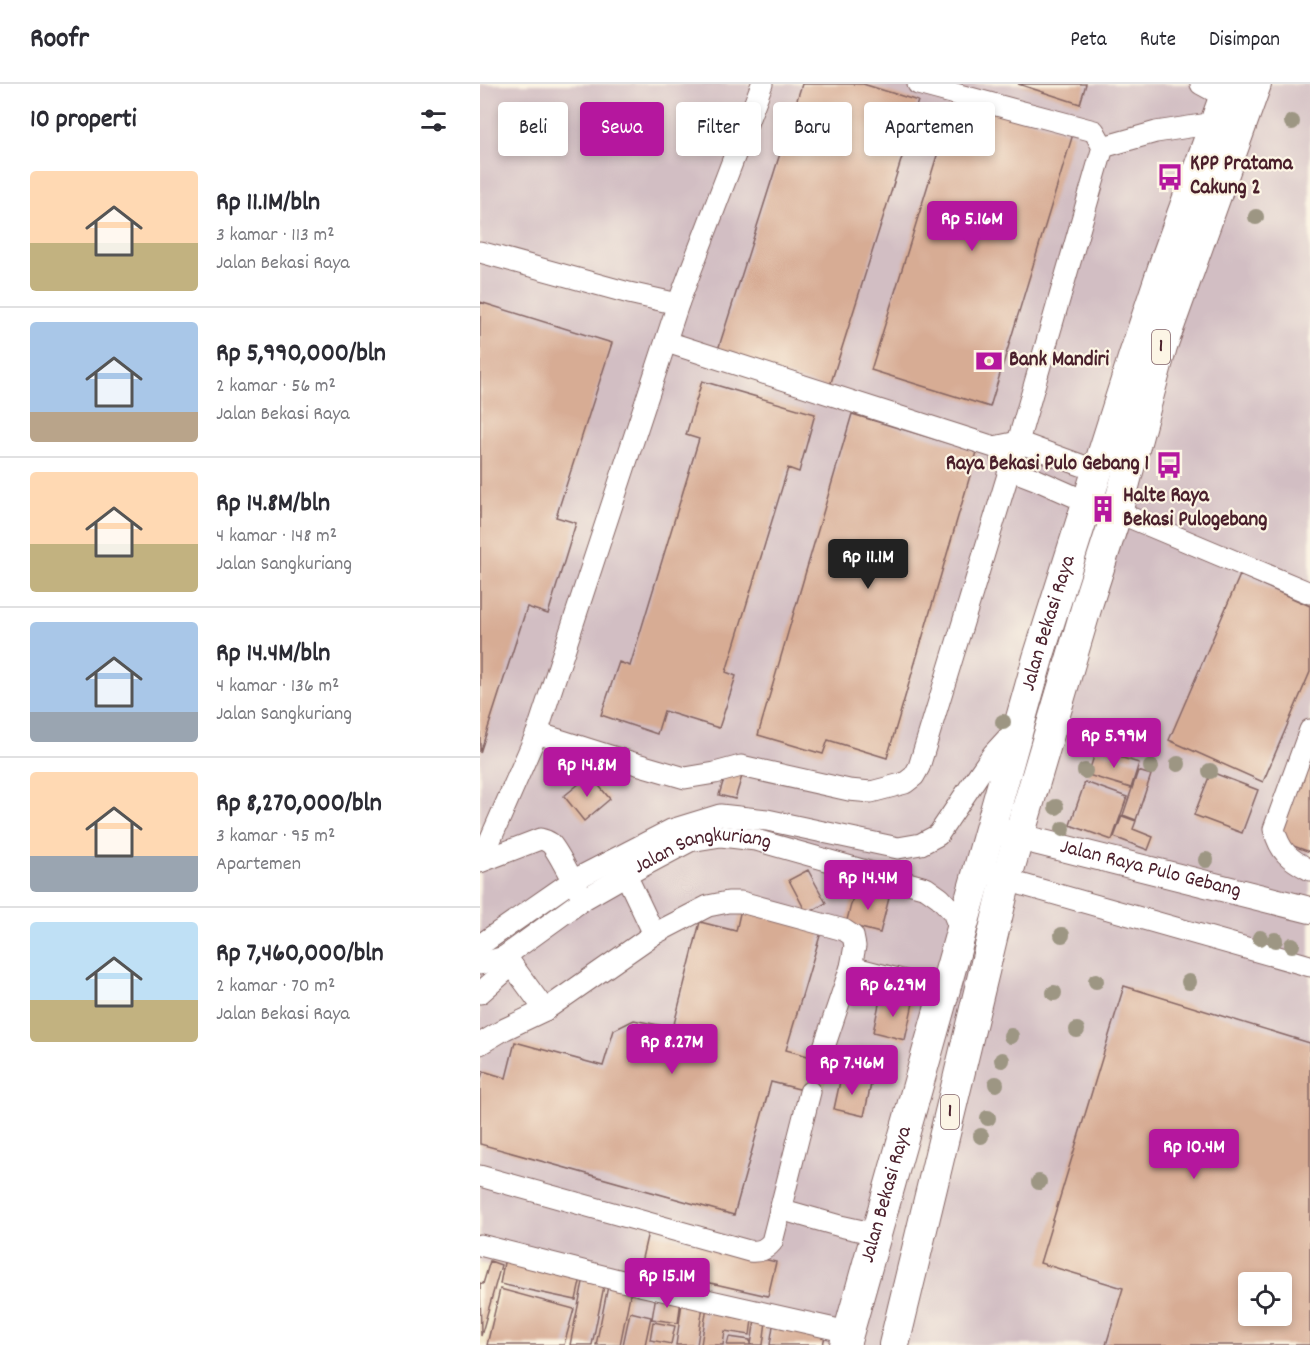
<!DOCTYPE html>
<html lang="id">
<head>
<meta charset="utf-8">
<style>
  body { margin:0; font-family:Dekko,sans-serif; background:#f7f7f7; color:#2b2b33; height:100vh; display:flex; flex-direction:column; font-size:22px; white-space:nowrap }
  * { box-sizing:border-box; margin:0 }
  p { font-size:20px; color:#7c7c81 }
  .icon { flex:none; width:33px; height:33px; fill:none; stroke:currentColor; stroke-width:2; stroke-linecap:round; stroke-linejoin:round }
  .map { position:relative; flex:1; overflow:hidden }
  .drawer { display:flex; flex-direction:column; background:#fff; width:480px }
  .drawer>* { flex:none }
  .guide { position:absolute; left:18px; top:18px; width:570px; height:54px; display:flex; gap:12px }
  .controls { position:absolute; left:758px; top:1188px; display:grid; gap:12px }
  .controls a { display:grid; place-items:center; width:54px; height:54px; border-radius:6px; background:#fff; box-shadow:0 3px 9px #0003; font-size:30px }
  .price { position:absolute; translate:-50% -51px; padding:0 14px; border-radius:6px; background:#b5179e; color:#fff; font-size:20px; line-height:39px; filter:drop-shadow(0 2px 3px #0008) }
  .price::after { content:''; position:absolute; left:50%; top:36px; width:18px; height:14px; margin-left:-9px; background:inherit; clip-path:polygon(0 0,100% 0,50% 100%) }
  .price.on { background:#222; color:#fff }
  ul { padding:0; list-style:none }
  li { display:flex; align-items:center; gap:18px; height:150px; padding:0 30px }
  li+li { border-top:2px solid #e1e1e2 }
  li span { display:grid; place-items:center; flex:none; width:168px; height:120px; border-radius:6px; color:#555 }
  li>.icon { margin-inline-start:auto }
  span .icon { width:72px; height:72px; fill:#fffc; stroke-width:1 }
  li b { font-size:26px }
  h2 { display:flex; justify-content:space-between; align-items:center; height:72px; padding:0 30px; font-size:26px }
  .pill { padding:0 21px; border-radius:6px; background:#fff; box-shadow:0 3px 9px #0003; font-size:21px; line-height:54px }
  .pill.on { background:#b5179e; color:#fff }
  header { display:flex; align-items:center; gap:36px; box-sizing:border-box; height:84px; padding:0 30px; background:#fff; border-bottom:2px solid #e1e1e2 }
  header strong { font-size:28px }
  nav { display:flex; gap:33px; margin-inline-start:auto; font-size:21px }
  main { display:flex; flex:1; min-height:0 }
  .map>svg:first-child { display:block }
  .industrial { fill:#d2bec3; fill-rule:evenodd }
  .building { fill:#d7ac94; fill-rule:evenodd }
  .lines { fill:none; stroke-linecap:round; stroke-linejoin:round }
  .minor-tunnel { stroke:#d0c0ac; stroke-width:21; stroke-dasharray:21 10; stroke-linecap:butt }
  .minor-casing { stroke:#856563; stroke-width:23 }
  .major-casing { stroke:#856563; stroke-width:28 }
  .highway-casing { stroke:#856563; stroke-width:32 }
  .minor { stroke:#fff; stroke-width:21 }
  .major { stroke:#fff; stroke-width:26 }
  .highway { stroke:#fff; stroke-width:30 }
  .tree { fill:#9d9683 }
  .labels { text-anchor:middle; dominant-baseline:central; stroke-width:4.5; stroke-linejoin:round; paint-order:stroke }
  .shield { fill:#fcf5e5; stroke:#7f5f63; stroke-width:1.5 }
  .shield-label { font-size:20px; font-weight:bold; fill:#4a1f2b }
  .poi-label { font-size:21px; font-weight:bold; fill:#4a1f2b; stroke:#fcf5e5; text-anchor:start }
  .street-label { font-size:21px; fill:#4a1f2b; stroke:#fcf5e5 }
</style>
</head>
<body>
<header>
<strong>Roofr</strong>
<nav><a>Peta</a><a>Rute</a><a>Disimpan</a></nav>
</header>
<main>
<section class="drawer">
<h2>10 properti<svg class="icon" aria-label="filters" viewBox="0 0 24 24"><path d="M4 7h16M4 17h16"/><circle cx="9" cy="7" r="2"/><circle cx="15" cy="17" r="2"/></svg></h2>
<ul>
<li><span style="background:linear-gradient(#ffd9b3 60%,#c2b280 0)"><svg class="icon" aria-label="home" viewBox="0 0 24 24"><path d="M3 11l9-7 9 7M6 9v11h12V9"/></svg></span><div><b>Rp 11.1M/bln</b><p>3 kamar · 113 m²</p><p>Jalan Bekasi Raya</p></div></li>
<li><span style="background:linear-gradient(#a9c7e8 75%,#b9a48a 0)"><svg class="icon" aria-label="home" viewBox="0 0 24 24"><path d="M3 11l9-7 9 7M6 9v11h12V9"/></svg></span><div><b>Rp 5,990,000/bln</b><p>2 kamar · 56 m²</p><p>Jalan Bekasi Raya</p></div></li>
<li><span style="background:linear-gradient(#ffd9b3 60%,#c2b280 0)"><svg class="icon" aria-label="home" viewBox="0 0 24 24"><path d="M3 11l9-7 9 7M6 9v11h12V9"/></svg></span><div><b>Rp 14.8M/bln</b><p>4 kamar · 148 m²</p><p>Jalan Sangkuriang</p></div></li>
<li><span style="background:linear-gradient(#a9c7e8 75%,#9aa5b1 0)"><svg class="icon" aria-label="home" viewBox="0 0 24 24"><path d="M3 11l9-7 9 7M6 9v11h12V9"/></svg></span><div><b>Rp 14.4M/bln</b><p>4 kamar · 136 m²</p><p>Jalan Sangkuriang</p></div></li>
<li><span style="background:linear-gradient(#ffd9b3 70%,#9aa5b1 0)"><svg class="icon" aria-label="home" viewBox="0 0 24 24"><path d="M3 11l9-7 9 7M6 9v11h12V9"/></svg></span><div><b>Rp 8,270,000/bln</b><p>3 kamar · 95 m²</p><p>Apartemen</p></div></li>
<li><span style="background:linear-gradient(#bfe0f5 65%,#c2b280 0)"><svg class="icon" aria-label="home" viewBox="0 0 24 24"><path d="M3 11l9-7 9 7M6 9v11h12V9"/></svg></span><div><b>Rp 7,460,000/bln</b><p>2 kamar · 70 m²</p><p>Jalan Bekasi Raya</p></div></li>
</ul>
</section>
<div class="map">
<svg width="830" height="1261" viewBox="0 0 830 1261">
  <rect width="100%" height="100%" fill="#fcf5e5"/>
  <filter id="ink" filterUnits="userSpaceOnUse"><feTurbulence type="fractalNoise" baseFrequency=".0167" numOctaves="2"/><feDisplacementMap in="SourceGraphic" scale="12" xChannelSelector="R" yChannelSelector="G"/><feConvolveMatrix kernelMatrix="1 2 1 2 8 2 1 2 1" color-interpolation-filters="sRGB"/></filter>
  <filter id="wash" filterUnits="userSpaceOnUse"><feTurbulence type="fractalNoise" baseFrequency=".008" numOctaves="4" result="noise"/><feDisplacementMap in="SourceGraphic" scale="24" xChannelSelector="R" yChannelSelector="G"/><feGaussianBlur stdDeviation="1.35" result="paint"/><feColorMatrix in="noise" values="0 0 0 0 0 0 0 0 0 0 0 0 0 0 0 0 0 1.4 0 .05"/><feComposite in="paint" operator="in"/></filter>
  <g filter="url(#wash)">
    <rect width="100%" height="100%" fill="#f2e8cc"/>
    <!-- industrial -->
    <path class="industrial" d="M0,0H830V1261H11L31,1188L0,1179ZM768,1198H801V1232H768Z"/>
    <g id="blocks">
      <!-- building -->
      <path class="building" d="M322,0H383L438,17L433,31L435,32L349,305L237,269Z
        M538,0H606L600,20Z
        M475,13L593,50L510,323L391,286Z
        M0,218L132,259L76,433L96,439L68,530L47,523L0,669Z
        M222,297L335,330L319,388L308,384L246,588L256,592L239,644L184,627L177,650L121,631L139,578L150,582L219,355L206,351Z
        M372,330L497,368L407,674L348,656L343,670L278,651Z
        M760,491L830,522V588L783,698L689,656Z
        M623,643L658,654L652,674L617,664Z
        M616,666L659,679L651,704L608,691Z
        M830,667V768L797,756Z
        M658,687L671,691L656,736L643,731Z
        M246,688L262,692L255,715L239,711Z
        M731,688L778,706L762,749L714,731Z
        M110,691L130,715L104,737L84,712Z
        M605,698L647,713L632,756L590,741Z
        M642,732L656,737L653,745L673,753L668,766L634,753Z
        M328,786L346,819L327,830L309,796Z
        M375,805L409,814L400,849L366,840Z
        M261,825L342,845L306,966L346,977L339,1010L291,998L254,1131L0,1060V998L3,987L26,994L35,958L123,982L134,946L154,936L193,944L220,838L256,847Z
        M644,902L830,959V1261H626L643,1204L560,1179ZM768,1198H801V1232H768Z
        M401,911L433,919L425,956L393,948Z
        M361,993L391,1000L384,1032L354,1025Z
        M168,1148L296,1178L288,1212L160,1183Z
        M25,1173L102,1189L96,1216L20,1200Z
        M10,1177L21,1181L1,1252L0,1199L3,1200Z
        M104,1193L125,1197L112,1261H90Z
        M129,1197L152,1201L140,1261H116Z
        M20,1205L94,1225L84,1261H7Z
        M176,1211L201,1215L198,1239L172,1235Z
        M202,1219L223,1222L217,1261H196Z
        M227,1222L249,1225L247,1232L272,1236L270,1251L245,1247L243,1261H221Z
        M150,1228L171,1233L165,1261H143Z
        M275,1235L286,1237L283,1261H271Z
        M173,1238L195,1242L191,1260L170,1256Z
        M293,1242L345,1252L343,1261H290Z
        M249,1253L270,1256V1261H247Z"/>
    </g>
  </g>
  <g filter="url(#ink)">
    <use href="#blocks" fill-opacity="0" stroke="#856563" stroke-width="1.5"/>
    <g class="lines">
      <!-- minor-tunnel -->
      <path class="minor-tunnel" d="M330,1008L340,975"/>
      <defs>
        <g id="minor">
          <path d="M721,0L745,13"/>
          <path d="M623,63L676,48L735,39"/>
          <path d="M0,168L149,209L198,220"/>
          <path d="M187,258L514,363L538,358L617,387"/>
          <path d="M521,374L529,385L555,395L607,418"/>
          <path d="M637,428L830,509"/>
          <path d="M830,646L794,745C800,768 809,775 830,786"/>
          <path d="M57,649L133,673L205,694L235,689L261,682L369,706L391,708L425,699L434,692L439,683L538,358L623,63L614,47L438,0"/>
          <path d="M1,777L57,649L198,220L282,0"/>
          <path d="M0,778L60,755C65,756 66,756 70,759C78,766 91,796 99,807"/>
          <path d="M514,790L526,796L830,882"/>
          <path d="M146,791L174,850"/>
          <path d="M0,861L92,797L191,746L240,731L287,736L418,764L441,760L458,751L499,690L513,670L534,647"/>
          <path d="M24,873L32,881L65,926"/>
          <path id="s1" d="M0,880L24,873L104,815L146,791L210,757L241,752L276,756L446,804L460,814L473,828L481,848"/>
          <path d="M371,883L464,907"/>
          <path d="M0,909L32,881"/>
          <path d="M0,960L25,945L65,926L174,850L228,822L248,818H261L364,846L373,852L375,862L371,883L340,975"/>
          <path d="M0,1092L269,1167C280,1168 285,1166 292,1158L330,1008"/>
          <path d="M300,1125L360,1142L396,1150"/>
          <path d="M0,1161L142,1197L368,1248"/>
        </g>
        <g id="major">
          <path id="s2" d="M519,748L830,826"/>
        </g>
        <g id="highway">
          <path id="s3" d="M365,1261L558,574L654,271L686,175L749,0"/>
          <path d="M414,1261L526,796L608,518L637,428L682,262L776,0"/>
        </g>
      </defs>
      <!-- minor casing -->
      <use href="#minor" class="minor-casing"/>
      <!-- major casing -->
      <use href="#major" class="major-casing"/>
      <!-- highway casing -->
      <use href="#highway" class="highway-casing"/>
      <!-- minor -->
      <use href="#minor" class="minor"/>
      <!-- major -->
      <use href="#major" class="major"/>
      <!-- highway -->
      <use href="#highway" class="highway"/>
    </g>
    <!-- trees -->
    <g class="tree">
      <circle cx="812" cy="38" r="8"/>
      <circle cx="776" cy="133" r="8"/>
      <circle cx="523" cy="638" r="8"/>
      <circle cx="617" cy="649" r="8"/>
      <circle cx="698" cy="680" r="8"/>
      <circle cx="671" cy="683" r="8"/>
      <circle cx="605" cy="687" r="8"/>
      <circle cx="730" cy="687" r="8"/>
      <circle cx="576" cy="723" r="8"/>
      <circle cx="583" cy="745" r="8"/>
      <circle cx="726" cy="776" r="8"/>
      <circle cx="582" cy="851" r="8"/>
      <circle cx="780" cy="854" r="8"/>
      <circle cx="795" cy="856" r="8"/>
      <circle cx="812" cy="861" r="8"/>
      <circle cx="616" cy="897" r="8"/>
      <circle cx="709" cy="898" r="8"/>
      <circle cx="574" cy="909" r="8"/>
      <circle cx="597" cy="946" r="8"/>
      <circle cx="531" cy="952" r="8"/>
      <circle cx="522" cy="976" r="8"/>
      <circle cx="516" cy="1000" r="8"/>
      <circle cx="508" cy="1034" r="8"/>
      <circle cx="501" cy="1052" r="8"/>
      <circle cx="559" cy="1098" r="8"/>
    </g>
  </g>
  <!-- icons -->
  <defs>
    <symbol id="bus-bare" viewBox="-9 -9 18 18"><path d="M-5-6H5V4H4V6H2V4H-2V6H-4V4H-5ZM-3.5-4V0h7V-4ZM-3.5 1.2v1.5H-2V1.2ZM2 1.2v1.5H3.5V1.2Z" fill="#b5179e" stroke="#fcf5e5" stroke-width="2.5" paint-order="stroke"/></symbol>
    <symbol id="bank-bare" viewBox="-9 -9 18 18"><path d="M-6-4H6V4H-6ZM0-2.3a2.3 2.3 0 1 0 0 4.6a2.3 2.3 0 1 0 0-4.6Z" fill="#b5179e" stroke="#fcf5e5" stroke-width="2.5" paint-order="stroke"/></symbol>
    <symbol id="building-bare" viewBox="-9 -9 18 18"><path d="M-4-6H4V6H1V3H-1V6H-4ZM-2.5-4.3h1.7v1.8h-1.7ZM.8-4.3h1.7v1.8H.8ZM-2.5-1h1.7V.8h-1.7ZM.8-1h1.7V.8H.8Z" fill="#b5179e" stroke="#fcf5e5" stroke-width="2.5" paint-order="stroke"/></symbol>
  </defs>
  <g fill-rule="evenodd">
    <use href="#bus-bare" x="671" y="74" width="38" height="38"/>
    <use href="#bank-bare" x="490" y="258" width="38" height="38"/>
    <use href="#bus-bare" x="670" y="362" width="38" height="38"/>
    <use href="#building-bare" x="604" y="406" width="38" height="38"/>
  </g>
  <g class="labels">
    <!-- shield labels -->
    <g class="shield">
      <rect x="672" y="246" width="18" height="34" rx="4.5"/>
      <rect x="461" y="1011" width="18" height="34" rx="4.5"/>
    </g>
    <g class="shield-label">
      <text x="681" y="263">1</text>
      <text x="470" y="1028">1</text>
    </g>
    <!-- poi labels -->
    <g class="poi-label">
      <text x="710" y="81">KPP Pratama<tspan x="710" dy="24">Cakung 2</tspan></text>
      <text x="529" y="277">Bank Mandiri</text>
      <text x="669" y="381" text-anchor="end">Raya Bekasi Pulo Gebang 1</text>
      <text x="643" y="413">Halte Raya<tspan x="643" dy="24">Bekasi Pulogebang</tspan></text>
    </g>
    <!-- street labels -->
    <g class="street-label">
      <text stroke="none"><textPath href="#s3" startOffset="750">Jalan Bekasi Raya</textPath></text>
      <text stroke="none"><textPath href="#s1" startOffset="255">Jalan Sangkuriang</textPath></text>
      <text stroke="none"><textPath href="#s2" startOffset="156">Jalan Raya Pulo Gebang</textPath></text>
      <text stroke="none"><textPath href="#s3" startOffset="156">Jalan Bekasi Raya</textPath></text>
    </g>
  </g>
</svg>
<div class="controls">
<a><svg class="icon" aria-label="locate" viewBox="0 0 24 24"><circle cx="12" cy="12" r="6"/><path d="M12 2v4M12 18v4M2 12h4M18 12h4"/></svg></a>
</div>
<b class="price" style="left:492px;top:168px">Rp 5.16M</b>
<b class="price on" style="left:388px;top:506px">Rp 11.1M</b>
<b class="price" style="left:634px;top:685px">Rp 5.99M</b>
<b class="price" style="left:107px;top:714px">Rp 14.8M</b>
<b class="price" style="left:388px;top:827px">Rp 14.4M</b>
<b class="price" style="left:413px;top:934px">Rp 6.29M</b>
<b class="price" style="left:192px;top:991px">Rp 8.27M</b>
<b class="price" style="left:372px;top:1012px">Rp 7.46M</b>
<b class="price" style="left:714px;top:1096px">Rp 10.4M</b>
<b class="price" style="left:187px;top:1225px">Rp 15.1M</b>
<div class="guide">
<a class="pill">Beli</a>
<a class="pill on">Sewa</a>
<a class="pill">Filter</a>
<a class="pill">Baru</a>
<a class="pill">Apartemen</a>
</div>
</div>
</main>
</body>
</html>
